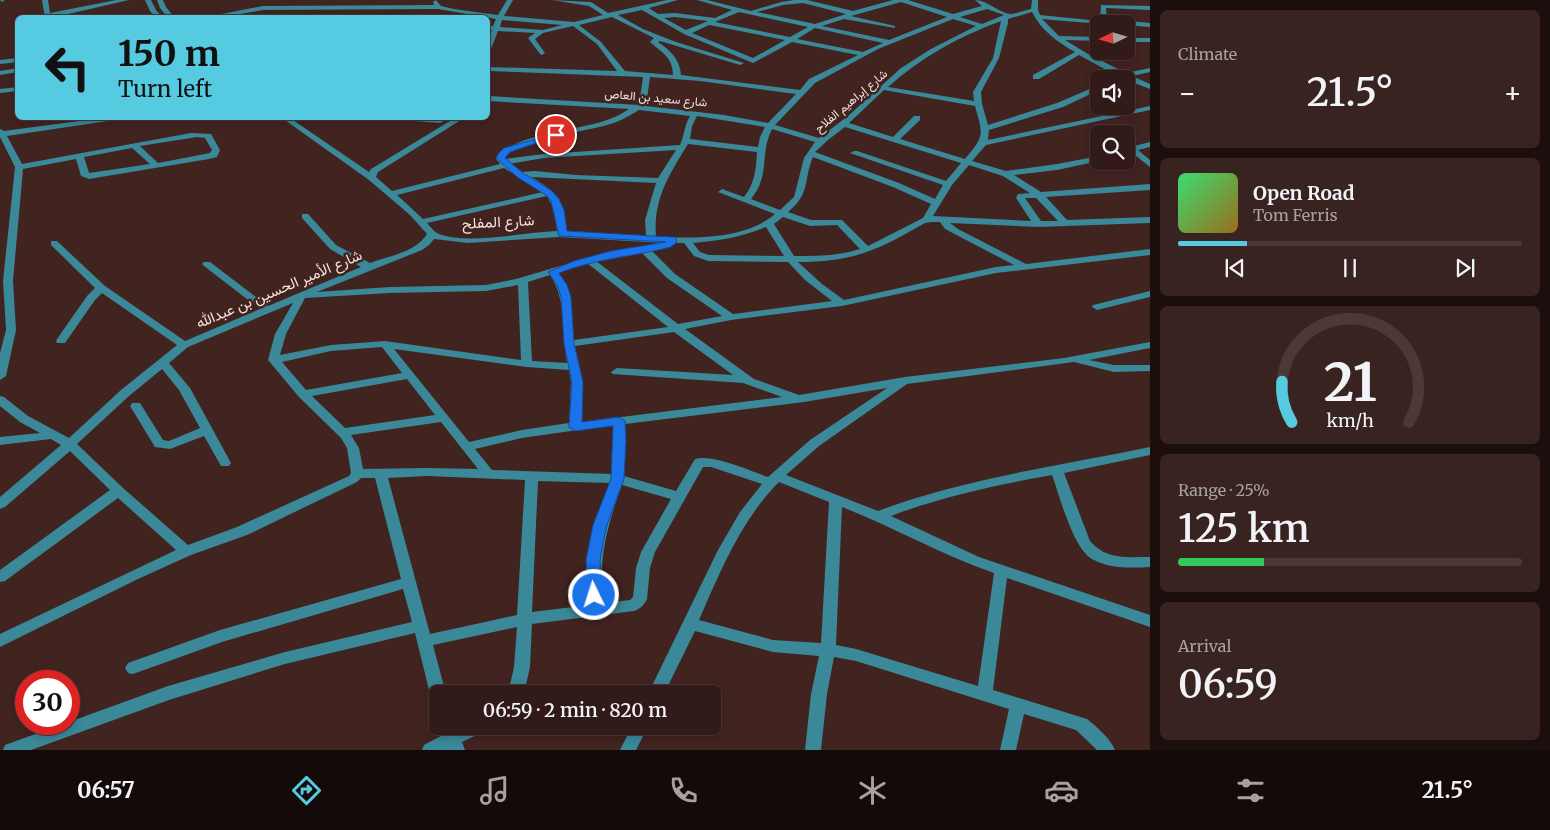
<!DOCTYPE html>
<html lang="en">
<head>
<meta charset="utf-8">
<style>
	body { margin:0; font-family:Merriweather,Vazirmatn,serif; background:#392321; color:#f1f3f6; height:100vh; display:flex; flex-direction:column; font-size:19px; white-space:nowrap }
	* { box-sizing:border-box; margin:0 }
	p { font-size:16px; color:#a8a1a2 }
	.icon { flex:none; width:28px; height:28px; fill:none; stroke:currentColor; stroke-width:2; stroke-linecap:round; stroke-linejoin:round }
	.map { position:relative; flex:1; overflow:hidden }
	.panel { display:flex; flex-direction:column; gap:10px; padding:10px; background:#1b0e0d; width:400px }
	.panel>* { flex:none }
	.hud { position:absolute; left:15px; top:15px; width:475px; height:105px; border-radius:8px; box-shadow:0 2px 8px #0003,0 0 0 1px #4c3837; background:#55cae0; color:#111; overflow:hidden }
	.needle { width:32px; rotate:265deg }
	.buttons { position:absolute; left:1090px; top:15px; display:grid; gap:10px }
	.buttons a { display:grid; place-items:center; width:45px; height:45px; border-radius:8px; background:#311a18; box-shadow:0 2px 8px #0003,0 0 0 1px #4c3837; font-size:25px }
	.speed { position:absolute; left:15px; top:670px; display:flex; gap:10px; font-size:25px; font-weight:700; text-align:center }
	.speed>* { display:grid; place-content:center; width:65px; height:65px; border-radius:50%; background:#311a18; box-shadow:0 2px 8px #0003,0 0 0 1px #4c3837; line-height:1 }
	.speed .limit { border:8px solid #d22; background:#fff; color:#111 }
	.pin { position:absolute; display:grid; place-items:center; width:42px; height:42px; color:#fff; margin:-21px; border:2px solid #fff; border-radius:50%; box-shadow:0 1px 5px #0007 }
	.me { position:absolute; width:55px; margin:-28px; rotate:356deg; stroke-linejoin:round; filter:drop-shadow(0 0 4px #0008) }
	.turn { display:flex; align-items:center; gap:18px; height:105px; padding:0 20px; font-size:22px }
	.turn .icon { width:65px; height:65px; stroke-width:2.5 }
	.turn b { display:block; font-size:35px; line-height:42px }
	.big { font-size:38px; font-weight:600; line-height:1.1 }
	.panel .widget { flex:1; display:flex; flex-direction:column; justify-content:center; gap:8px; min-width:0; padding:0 18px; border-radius:8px; background:#392321 }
	.panel .dial { align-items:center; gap:0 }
	.dial svg { height:130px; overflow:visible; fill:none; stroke:#4c3837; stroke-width:7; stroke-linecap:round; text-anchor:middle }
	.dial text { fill:#f1f3f6; stroke:none }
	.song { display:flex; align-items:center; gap:15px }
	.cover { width:60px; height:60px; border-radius:8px; background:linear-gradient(135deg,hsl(140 70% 55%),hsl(40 70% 35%)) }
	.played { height:5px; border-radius:2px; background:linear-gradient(90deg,#55cae0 20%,#4c3837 20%) }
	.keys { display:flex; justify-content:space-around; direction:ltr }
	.heat { display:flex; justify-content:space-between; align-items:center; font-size:28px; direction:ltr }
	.charge { height:8px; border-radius:4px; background:linear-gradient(90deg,#34c759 25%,#4c3837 0) }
	.trip { position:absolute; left:429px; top:685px; width:292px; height:50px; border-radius:8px; background:#311a18; box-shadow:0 2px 8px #0003,0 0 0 1px #4c3837; font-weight:600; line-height:50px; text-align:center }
	.tabs { display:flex; height:80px; justify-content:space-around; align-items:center; background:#140a0a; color:#a8a1a2 }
	.tabs .icon { width:35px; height:35px }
	.tabs .current { color:#55cae0 }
	.tabs b { font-size:22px; color:#f1f3f6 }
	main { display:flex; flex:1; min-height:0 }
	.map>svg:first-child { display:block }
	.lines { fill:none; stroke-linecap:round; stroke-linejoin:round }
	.minor { fill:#3a8898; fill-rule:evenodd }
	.route { fill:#1a73e8; stroke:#114b97 }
	.labels { text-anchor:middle; stroke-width:5; stroke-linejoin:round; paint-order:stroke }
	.far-street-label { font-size:12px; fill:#f6e1df; stroke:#412320 }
	.street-label { font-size:15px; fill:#f6e1df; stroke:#412320 }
</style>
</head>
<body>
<main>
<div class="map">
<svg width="1150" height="750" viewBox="0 0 1150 750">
	<rect width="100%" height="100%" fill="#412320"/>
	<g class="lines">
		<g class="minor">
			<polygon points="0,0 5,0 2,2"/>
			<polygon points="42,0 48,0 50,13 116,0 129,0 51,18 45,18"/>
			<polygon points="145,0 151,0 156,10 163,18 156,18 150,11"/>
			<polygon points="157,0 163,0 166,7 175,18 168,18 160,8"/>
			<path d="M436,0L441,6L454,9L498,15L507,0H513L504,16L574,22L603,15L589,6L552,0L591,2L608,13L667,0H678L649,8L658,14L675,13L715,18L732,10L697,0H707L751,11L781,2L794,0H807L853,11L893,0H908L953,14L982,6L975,0C988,0 999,14 1012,14C1018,13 1026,10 1031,9L1032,0H1038V10L1040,15L1100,21L1101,5L1150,6V10L1106,8L1107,19L1150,23V27C1114,24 1080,23 1042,19L1059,36L1099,37V41L1065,40L1088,54L1126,73L1150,68V72L1132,76L1150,84V89L1121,78L1079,55L1039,79H1033V75L1075,52C1057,42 1041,30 1032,12L1008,19V23L999,58L981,92L982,104L988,125L1057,103L1099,85V90L1063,107L989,130L988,140L1150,106V110L986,145L972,161L1006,171L1057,164L1099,156V161L1057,170L1014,175L1041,192L1150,184V190L1046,197L1067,220L1150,217V223L1038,227L950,223L958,229L1026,264L1150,249V255L996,273L842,306L731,320L685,329L754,379L799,395L905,377L1064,358L1150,342V348L1089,360L1114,365H1150V371L1114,372L1074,362L907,384L819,446L786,475L878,511C966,478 1059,466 1150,447V455L1064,473L1090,541C1106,560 1127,557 1150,557V567C1131,568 1109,569 1092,559C1073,548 1060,497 1052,475C997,485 943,496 891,516L979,557L1150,615V627L1007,578L993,690L1087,719C1097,727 1110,738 1115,750H1097L1076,730L1024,714L1016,750H1000L1009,709L856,661L834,657L827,694L821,750H805L811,694L819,656L773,652L695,631L664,694H648L718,550L740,512L762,484L711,467H703L655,552L650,568L647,599C644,605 640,609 634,611L532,624L530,667L524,694H508L514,667L517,627L433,645L446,694H438V701L433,699L430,694L415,633L285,664L169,700L31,750H3L5,745L63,724H69V722L168,686L285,652L412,622L403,589L222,642L133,674L128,673L125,668L128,663L220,630L401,579L375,478H361L357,482L247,535L191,555L138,579L0,647V634L176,550L118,498L5,581L0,582V570L110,490L70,451L5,507L0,509V497L61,445L51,439L0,445V437L40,433L20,422L0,406V396L4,397L28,416L69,438L121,390L177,345L102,293L95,300L65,343H57L56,341L57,339L87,296L95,288L51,245V241H57L105,286L185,341L260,309L204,266L202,264L204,262H210L268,306L361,267L330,249L302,218V214H308L336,245L370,263C389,256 416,252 427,234L410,215L369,180L282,118H290L369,172L371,169L455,118H464L378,172L376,177L392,191L500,164L496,159C505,137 578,129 601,122C611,119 620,115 629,109L488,101V96L639,105L643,77L488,71V67L617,71L597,44L573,26L543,33L535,39L545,53L542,55L540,54L528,38L535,33L498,31L491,49L488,51V41L492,30H488V26H493L496,19L438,9L263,10L218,18H201L263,6L434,5L433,2ZM901,2L947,17L889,40L822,26L844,19L895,28V26L851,16ZM803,3L846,14L815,24L757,12L783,5ZM987,9L1004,15L982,24L960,17ZM642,10L684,34L753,63L792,42L858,55L809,79L800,90L681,75C680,59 670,50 658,42L660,41L740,65L744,63L676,42L643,29L618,15ZM739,12L808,27L790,37L715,22ZM612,17L654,38L650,42C661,52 673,57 673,75L625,71L601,42L579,25ZM675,17L708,21L686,30L664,18ZM953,19L976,26L931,49L901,68L848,116L819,138L775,125L815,83L878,49ZM502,20L562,25L543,30L500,27ZM1001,21L993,58L973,92L974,101L888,87C921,57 960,36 1001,21ZM709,25L785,40L753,58L692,33ZM815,28L883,43L863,52L797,39ZM650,77L700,81L796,94L768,123L724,115L646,106ZM884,90L975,106C983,135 985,135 965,159L900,139L920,120V116H914L893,137L849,123ZM639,110L690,116C684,126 684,137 680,145L544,154L504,159C512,142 587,131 607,125C619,122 629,116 639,110ZM697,116L765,127L760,137L758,147L690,139L692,126ZM845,127L961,163L946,181L857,151H854L850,153L943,185L935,199L899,183L815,152L828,140ZM772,129L815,142L804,158L794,197L780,210L751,199C771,175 759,154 772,129ZM688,144L757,152C756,169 755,183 744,197L722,189L718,192L775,214C744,240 695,238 656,237C653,199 669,175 688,144ZM676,150L658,178L576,175L535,171L522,172L509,164L544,158ZM813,157L893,187L931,204L923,218L868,246L842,220H811L788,212C811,193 803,181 813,157ZM969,165L1003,176L1030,193L1018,194L1016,198L1031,221L933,216L952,185ZM504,168L543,192L423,219L397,195ZM531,177L656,183L645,220L646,236L566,231C564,202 557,191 531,177ZM547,196L554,210L557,231C525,232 468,245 439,234C434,232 431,227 427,223ZM1025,198H1036L1058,221H1041ZM783,217L810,226L837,225L860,249C839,256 816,256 794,256L774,224ZM932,222H940L945,229L1014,265L996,267L844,300L822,284L798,262C854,262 878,250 925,223ZM766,227L784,256L709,255L700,252L693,243C719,241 742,237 766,227ZM559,237L664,243L611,251L516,279L486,285L390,287L317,292L422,250L429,245L434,239L468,243ZM676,243H684L694,256L708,261L788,262L805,280L832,301L733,314L675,274L652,251L669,247ZM642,253L667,278L722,316L678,324L596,261ZM587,263L668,327L574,340C572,314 574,295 558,273ZM550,275C567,300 562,334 567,363L532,361L528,282ZM518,285L521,360L385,341L331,345L280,355L286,334L305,298L390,293L486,291ZM293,303L275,334L268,360L299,397L341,438L347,448L351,473L349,476L237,527L188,545L123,488L77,444L129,396L162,369L179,390L200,428L169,441L163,440L140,403H132L130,406L155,447L170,449L204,436L221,466H229L231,463L190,388L169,363L188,347ZM674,332L733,375L617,368L611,372L613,374L743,383L782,397L581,422L583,382L575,346ZM382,347L402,373L306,390L282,362L331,351ZM394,349L527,367L569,370L571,382L569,423L522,430L469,442ZM407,379L435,415L345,428L312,396ZM887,388L810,440L768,477C750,471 713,454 695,459L676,491L624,476L625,424L804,402ZM441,422L478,469L427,468L363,469L359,448L351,435ZM613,425L612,474L492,470L475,449L522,438ZM427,476L525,480L517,615L430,634L388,478ZM538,481L610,483C593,526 584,559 589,605L532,612ZM779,482L829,502L821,643L773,640L699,620C720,572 741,520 779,482ZM622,485L671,499L641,552L636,568L633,597L630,600L603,603C598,559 607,526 622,485ZM842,507C893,527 942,555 994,573L978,686L856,649L836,645Z"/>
			<rect x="1126" y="38" width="24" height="4"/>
			<polygon points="18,58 18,62 0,64 0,60"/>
			<polygon points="18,68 18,72 0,75 0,71"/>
			<polygon points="18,87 18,91 0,93 0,89"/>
			<path d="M102,118H119L115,120L7,136L22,164L191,133L211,134L220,150L217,157L209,159L89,179L81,176L76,159L23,169L13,281L16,330L6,376L0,380V353L6,330L3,281L15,167L0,137V129L4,131ZM197,137L205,138L212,150L210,153L158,163L140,146ZM132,148L150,164L89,173L84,157Z"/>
			<path d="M397,118C409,117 434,114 444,121L440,123L401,120Z"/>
			<polygon points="1150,142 1150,147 1138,150 1150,160 1150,167 1131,152 1126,153 1126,148"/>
			<polygon points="1150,291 1150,297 1097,310 1092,307 1093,305"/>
			<polygon points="440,726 456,726 457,729 462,726 487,726 485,731 462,742 465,750 422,750 424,745 443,735"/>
			<polygon points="632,726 648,726 636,750 620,750"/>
		</g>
	</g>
	<path class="route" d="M553,134L560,135L510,152L505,158L523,173L552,191L559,199L564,210L567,231L671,237H675L677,242L671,247C632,257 598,258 559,273L567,285L571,297L574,344L583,382L582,422L619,417L625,421L626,441L624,479L607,525L603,543L600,560L602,595L600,599L594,600L589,599L587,595L586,560L593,525L611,479L613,426L575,431L569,427L572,382L564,344L561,297L557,285L548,272L574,261L611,251L666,242L559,236L551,201L546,195L517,177L496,158L499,153L504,148Z"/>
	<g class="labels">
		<g class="far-street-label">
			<text transform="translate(656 98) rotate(5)" y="4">شارع سعيد بن العاص</text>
			<text transform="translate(851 101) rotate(-40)" y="4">شارع إبراهيم الفلاح</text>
		</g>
		<g class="street-label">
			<text transform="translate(498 222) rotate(-3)" y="5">شارع المفلح</text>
			<text transform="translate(279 289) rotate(-23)" y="5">شارع الأمير الحسين بن عبدالله</text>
		</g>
	</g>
</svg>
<div class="buttons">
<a><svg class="needle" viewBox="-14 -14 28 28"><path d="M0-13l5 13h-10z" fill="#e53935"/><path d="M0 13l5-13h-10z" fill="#a8a1a2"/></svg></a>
<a><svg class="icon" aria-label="sound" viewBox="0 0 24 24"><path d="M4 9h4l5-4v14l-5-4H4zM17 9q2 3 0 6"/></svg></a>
<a><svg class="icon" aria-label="search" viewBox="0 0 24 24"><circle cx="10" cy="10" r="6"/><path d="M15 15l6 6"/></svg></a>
</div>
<div class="speed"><div class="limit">30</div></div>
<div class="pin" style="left:556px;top:135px;background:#d93025"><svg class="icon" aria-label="arrive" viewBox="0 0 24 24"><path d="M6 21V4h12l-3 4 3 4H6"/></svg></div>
<svg class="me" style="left:594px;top:595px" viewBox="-20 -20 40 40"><circle r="17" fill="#1a73e8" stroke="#fff" stroke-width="3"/><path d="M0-11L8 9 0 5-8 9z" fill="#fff"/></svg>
<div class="trip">06:59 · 2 min · 820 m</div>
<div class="hud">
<div class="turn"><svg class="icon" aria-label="left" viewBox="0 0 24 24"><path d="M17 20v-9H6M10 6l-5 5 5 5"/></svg><div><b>150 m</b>Turn left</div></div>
</div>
</div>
<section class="panel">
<div class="widget"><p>Climate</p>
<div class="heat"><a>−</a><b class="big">21.5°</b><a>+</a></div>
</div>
<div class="widget">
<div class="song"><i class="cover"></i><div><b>Open Road</b><p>Tom Ferris</p></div></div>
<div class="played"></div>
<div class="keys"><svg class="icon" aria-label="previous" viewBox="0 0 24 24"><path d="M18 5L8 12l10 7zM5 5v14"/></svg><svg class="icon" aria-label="pause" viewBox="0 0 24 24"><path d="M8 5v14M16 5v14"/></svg><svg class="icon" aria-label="next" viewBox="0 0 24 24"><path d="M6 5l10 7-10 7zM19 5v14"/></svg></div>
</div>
<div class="widget dial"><svg viewBox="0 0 100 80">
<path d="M14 69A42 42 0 1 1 86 69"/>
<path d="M14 69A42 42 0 0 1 8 44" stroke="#55cae0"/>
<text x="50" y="56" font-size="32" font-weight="700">21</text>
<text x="50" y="72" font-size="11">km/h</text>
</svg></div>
<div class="widget"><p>Range · 25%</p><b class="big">125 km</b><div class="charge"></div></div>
<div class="widget"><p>Arrival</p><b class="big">06:59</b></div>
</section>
</main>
<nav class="tabs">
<b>06:57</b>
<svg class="icon current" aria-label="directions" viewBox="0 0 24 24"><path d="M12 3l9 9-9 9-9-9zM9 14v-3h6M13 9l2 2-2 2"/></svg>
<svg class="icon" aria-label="music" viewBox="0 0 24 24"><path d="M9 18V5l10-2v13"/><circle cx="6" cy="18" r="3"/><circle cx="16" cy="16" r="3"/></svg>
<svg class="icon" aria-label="phone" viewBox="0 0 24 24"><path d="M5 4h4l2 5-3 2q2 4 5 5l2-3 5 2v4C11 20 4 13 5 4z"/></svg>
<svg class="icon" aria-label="climate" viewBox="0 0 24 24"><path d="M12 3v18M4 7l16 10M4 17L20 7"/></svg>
<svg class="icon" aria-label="car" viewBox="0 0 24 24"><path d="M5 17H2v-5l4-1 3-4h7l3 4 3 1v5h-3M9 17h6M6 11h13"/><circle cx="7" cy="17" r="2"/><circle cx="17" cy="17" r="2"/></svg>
<svg class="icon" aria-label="filters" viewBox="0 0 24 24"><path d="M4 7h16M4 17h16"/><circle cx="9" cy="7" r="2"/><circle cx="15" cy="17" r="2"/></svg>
<b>21.5°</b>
</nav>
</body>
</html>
